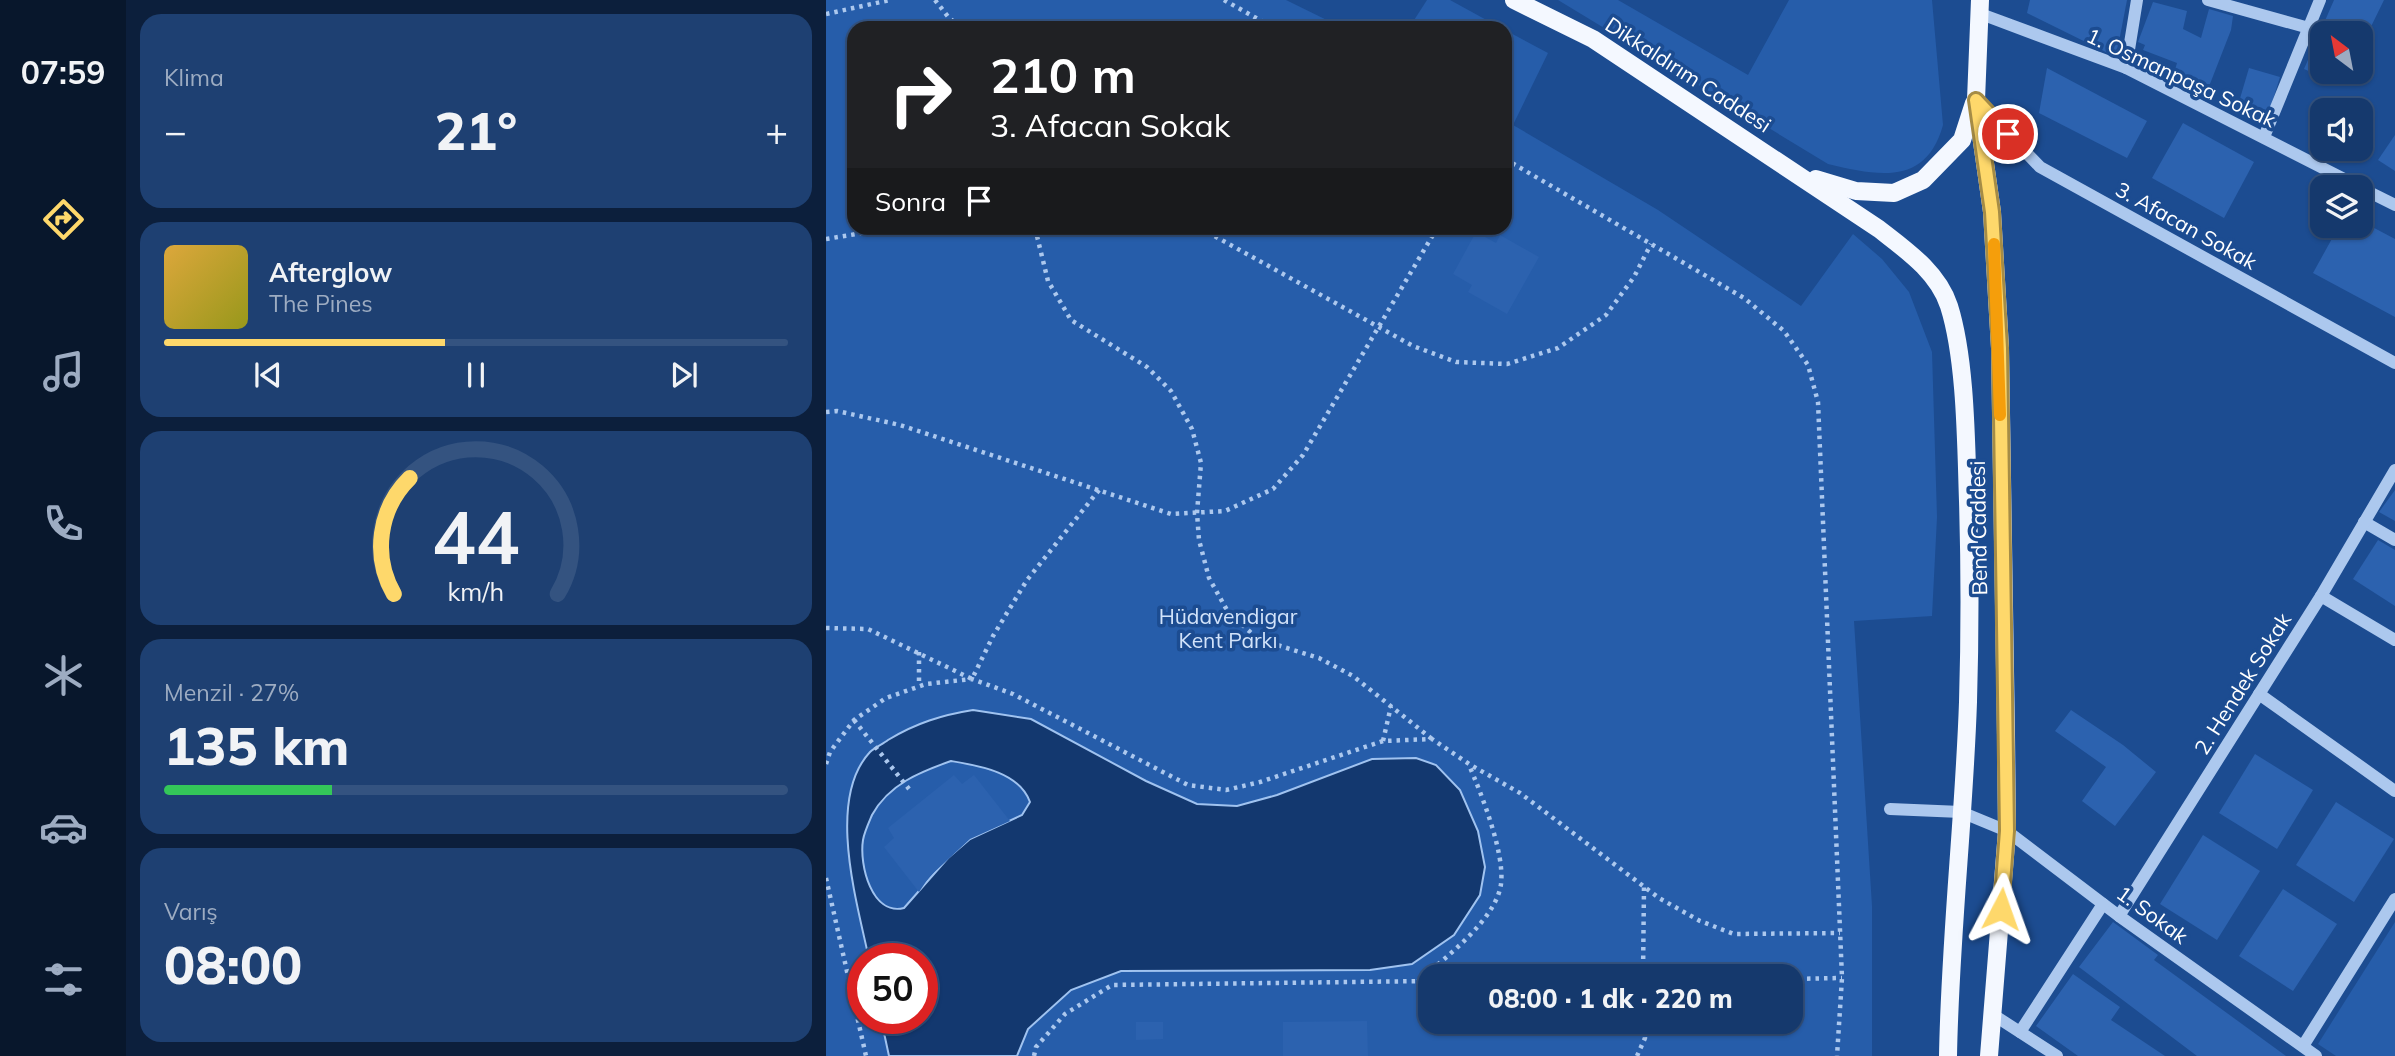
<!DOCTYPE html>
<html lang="tr">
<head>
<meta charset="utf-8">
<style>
	body { margin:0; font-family:Mulish,sans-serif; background:#1e4072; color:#f1f3f6; height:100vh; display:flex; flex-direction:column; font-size:26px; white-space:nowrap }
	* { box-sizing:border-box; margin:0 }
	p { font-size:23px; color:#9dacc2 }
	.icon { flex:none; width:38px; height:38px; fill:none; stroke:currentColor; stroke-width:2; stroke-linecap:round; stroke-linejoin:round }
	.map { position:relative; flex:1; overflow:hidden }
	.sheet { display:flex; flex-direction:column; gap:14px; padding:14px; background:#0c1f3c; width:700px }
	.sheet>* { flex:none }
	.hud { position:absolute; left:21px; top:21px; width:665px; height:214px; border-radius:21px; box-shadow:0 2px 5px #0004,0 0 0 2px #345380; background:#202124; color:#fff; overflow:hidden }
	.needle { width:46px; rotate:328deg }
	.fabs { position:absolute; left:1484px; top:21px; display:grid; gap:14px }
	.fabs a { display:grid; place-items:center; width:63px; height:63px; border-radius:14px; background:#15396d; box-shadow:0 2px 5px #0004,0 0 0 2px #345380; font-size:35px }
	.speed { position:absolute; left:21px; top:943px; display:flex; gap:14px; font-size:35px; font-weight:700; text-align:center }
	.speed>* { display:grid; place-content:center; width:91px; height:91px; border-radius:50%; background:#15396d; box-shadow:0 2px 5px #0004,0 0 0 2px #345380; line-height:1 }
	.speed .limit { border:10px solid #d22; background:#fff; color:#111 }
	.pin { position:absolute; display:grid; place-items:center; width:60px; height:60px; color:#fff; margin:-30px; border:4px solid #fff; border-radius:50%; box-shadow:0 2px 7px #0007 }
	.me { position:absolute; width:77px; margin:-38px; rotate:4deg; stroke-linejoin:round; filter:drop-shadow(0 0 5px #0008) }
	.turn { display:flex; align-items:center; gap:24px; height:147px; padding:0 28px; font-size:32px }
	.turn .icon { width:91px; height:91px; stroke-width:2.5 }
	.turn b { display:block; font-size:49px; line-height:60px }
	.then { display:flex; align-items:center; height:66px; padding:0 28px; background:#0003; gap:14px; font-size:26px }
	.big { font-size:52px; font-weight:800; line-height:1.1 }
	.sheet .widget { flex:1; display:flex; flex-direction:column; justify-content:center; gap:10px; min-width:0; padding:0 24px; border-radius:21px; background:#1e4072 }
	.sheet .dial { align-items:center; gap:0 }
	.dial svg { height:182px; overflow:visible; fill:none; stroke:#345380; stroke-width:7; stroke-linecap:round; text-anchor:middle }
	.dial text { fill:#f1f3f6; stroke:none }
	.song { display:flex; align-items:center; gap:21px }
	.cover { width:84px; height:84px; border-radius:10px; background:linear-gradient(135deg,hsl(40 70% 55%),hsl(60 70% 35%)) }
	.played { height:7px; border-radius:4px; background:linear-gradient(90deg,#fed86b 45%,#345380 45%) }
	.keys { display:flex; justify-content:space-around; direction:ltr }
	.heat { display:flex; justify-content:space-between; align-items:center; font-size:38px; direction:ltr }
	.charge { height:10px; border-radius:5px; background:linear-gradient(90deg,#34c759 27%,#345380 0) }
	.trip { position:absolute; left:592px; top:964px; width:385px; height:70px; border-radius:21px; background:#15396d; box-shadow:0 2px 5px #0004,0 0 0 2px #345380; font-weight:800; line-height:70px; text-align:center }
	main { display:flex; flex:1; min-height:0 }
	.menu { display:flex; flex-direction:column; width:126px; justify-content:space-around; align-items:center; background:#08172c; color:#9dacc2 }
	.menu .icon { width:49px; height:49px }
	.menu .active { color:#fed86b }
	.menu b { font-size:32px; color:#f1f3f6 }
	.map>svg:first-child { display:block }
	.green { fill:#265daa; fill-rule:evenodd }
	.water { fill:#13386f; stroke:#a0c3f0; stroke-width:2; fill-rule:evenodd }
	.building { fill:#2c62af }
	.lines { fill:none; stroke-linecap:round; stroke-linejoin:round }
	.path { stroke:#acc8ee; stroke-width:4.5; stroke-dasharray:3.5 5; stroke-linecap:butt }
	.minor { stroke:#acc8ee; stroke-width:12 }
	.major { stroke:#f4f8ff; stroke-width:18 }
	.route-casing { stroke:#a58c46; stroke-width:18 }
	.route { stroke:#fed86b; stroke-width:12 }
	.slow { stroke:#f59e0b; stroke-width:12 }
	.labels { text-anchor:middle; stroke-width:7; stroke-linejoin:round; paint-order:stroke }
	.street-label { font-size:21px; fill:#fff; stroke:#1c4c91 }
	.park-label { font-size:21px; fill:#d2e3fa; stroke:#1c4c91 }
</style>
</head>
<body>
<main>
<nav class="menu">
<b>07:59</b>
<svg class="icon active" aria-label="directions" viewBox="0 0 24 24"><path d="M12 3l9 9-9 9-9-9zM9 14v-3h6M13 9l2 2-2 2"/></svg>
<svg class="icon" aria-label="music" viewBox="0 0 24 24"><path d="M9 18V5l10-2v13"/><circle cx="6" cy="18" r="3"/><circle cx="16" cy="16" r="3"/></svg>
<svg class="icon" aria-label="phone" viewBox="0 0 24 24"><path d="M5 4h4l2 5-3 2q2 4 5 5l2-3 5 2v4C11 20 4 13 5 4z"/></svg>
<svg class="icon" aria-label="climate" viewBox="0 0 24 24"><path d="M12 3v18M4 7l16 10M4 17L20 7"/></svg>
<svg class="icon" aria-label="car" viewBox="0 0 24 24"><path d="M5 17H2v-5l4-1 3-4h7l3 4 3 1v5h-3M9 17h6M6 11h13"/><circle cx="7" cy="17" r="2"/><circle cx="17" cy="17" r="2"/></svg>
<svg class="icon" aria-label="filters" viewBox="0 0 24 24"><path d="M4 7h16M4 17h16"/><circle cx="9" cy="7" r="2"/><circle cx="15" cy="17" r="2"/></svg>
</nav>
<section class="sheet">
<div class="widget"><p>Klima</p>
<div class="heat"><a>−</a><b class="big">21°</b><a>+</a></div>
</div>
<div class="widget">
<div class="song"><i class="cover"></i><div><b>Afterglow</b><p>The Pines</p></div></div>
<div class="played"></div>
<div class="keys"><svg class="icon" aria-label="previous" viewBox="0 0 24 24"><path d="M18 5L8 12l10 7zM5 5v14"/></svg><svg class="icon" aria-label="pause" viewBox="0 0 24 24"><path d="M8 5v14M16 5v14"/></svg><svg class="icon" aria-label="next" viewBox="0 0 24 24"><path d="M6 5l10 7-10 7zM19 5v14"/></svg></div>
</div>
<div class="widget dial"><svg viewBox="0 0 100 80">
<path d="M14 69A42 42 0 1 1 86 69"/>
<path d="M14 69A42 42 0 0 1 21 18" stroke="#fed86b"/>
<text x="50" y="56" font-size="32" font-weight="700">44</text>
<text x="50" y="72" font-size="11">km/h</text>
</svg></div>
<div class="widget"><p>Menzil · 27%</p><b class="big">135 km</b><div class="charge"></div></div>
<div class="widget"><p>Varış</p><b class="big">08:00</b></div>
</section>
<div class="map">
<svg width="1569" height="1056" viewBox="0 0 1569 1056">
	<rect width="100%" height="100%" fill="#1c4c91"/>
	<g class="green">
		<path d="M0,0H460L517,28H28V228H679V30L722,53L687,125L832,210L975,306L1027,234L1056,259L1083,292L1106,352L1111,517L1106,616L1028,621L1046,906V1056H0ZM37,959H96V1018H37ZM604,976H964V1022H604Z"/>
		<polygon points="601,0 624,0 675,28 583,28"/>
		<path d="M732,0H792L922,75L963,0H1106L1117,125C1100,186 1053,176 1002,164Z"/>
		<polygon points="1569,922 1569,1056 1510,1056 1492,1044"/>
	</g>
	<path class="water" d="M147,710L205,719L320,781L371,804L411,806L451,795L546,759L590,758L610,765L634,790L652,831L659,867L654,895L628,935L586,964L544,970L295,971L245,990L202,1029L191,1056H63L55,1019L96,1018V959H43C31,902 0,799 44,752C49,747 57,744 62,740C90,723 116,715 147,710ZM125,761C154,766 193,772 204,802L196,815L144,839L122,858L78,908C46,916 33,865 37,840C38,833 43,822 46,815C63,784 94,772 125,761Z"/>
	<g class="building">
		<polygon points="1204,0 1301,0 1290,57 1201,13"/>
		<polygon points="1508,0 1558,0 1535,47 1535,33 1496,33 1496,72 1524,72 1517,86 1478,69"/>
		<polygon points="1327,2 1361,11 1357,29 1375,38 1383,9 1407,16 1405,30 1382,89 1348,73 1351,63 1317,50 1319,45 1312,42"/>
		<polygon points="1221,68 1321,121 1301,158 1213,113"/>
		<polygon points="1423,68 1454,77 1440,122 1410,112"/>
		<polygon points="1357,123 1428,162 1398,218 1326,178"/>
		<polygon points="1569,135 1569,171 1552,160"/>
		<polygon points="1535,221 1569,239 1569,317 1487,273 1513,226 1535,226"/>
		<polygon points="650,232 670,243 674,235 713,257 681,314 642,292 646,285 627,274"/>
		<polygon points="1569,490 1569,521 1553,512"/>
		<polygon points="1552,540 1569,550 1569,606 1527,579"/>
		<polygon points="1245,710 1297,745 1330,772 1289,826 1256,801 1280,767 1229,731"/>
		<polygon points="1429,754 1487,790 1451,849 1393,813"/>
		<polygon points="128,775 136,784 148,775 184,821 144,839 103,877 93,892 58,847 68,838 62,828"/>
		<polygon points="1510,802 1568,839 1528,902 1470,865"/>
		<polygon points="1377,835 1434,871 1391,940 1334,904"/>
		<polygon points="1457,889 1511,924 1467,991 1413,956"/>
		<polygon points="1287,922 1332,955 1328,960 1460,1056 1371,1056 1253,967"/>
		<polygon points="1247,974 1294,1007 1285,1020 1339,1056 1252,1056 1210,1026"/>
		<polygon points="541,1021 542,1056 457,1056 457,1022"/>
		<polygon points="310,1022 337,1022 337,1039 310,1040"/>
	</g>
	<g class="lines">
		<g class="path">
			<polyline points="109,0 123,18 136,28"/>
			<polyline points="398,0 448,28"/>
			<polyline points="0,14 64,0"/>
			<polyline points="679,159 918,298 958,331 982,365 992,402 1016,978 1011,1056"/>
			<polyline points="209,228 222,281 245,320 321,367 345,391 366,429 375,463 371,513 373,540 383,578 402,612 432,639 493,658 527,676 606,739"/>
			<polyline points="374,228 587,346 630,362 681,364 732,348 780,315 808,277 825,244"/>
			<polyline points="0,239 67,228"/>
			<polyline points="0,412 11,411 74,425 345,514 399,511 447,489 477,455 611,228"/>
			<polyline points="0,628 42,629 146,679 167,636 201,580 273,490"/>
			<polyline points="93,652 93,686"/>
			<polyline points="28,720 83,789"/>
			<polyline points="557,741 565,706"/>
			<polyline points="0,764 4,752 28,720 60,698 100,684 146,679 187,694 362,785 400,790 434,782 557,741 606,739 643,764 694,793 833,898 874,921 908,934 1014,933"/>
			<polyline points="0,878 40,1056"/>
			<polyline points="817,976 818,887"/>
			<polyline points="964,979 1016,978"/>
			<path d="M592,981C619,958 670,920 675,884C679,853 655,793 643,765"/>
			<polyline points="208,1056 210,1047 239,1014 286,985 604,981"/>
			<polyline points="811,1056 819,1038 818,1022"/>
		</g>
		<g class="minor">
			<polyline points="1382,0 1483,28"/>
			<polyline points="1155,14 1300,68 1534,187"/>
			<polyline points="1300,68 1311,0"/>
			<polyline points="1150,100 1214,167 1569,363"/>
			<polyline points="1438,137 1494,0"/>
			<polyline points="1535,188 1569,205"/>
			<polyline points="1538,522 1569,540"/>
			<polyline points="1495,596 1569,640"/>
			<polyline points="1433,694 1569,791"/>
			<polyline points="1064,809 1135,812 1181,831 1293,916 1490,1056"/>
			<polyline points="1293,916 1495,596 1569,470"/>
			<polyline points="1166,1014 1231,1056"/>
			<polyline points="1194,1032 1277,904"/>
			<polyline points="1477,1046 1569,899"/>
		</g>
		<g class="major">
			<path d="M688,0L767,39L1053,229C1080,250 1112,272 1123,306C1140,360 1140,444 1142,501C1144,568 1144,635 1142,702C1138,820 1124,938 1122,1056"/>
			<polyline points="1154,0 1150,100 1166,212 1174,348 1180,735 1181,831 1163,1056"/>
			<polyline points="990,179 1030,191 1068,193 1097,180 1136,140 1148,103"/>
		</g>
	</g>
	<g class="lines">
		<g class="route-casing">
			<polyline id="route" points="1175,909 1181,831 1174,348 1166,212 1150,100 1182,134"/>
		</g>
		<use href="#route" class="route"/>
		<polyline class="slow" points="1168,244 1174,415"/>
	</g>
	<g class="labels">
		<g class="street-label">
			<text transform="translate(862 75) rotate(33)" y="7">Dikkaldırım Caddesi</text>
			<text transform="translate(1355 78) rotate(25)" y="7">1. Osmanpaşa Sokak</text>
			<text transform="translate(1360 226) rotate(29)" y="7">3. Afacan Sokak</text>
			<text transform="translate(1153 528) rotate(-91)" y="7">Bend Caddesi</text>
			<text transform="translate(1417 684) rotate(-58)" y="7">2. Hendek Sokak</text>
			<text transform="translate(1326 915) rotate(36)" y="7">1. Sokak</text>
		</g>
		<g class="park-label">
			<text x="402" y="624">Hüdavendigar<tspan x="402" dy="24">Kent Parkı</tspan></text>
		</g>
	</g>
</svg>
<div class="fabs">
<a><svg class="needle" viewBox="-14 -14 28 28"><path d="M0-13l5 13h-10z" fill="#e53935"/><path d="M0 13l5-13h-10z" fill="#9dacc2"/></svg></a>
<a><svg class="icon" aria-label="sound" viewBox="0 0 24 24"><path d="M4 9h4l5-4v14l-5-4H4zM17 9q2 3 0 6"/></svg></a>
<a><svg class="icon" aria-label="layers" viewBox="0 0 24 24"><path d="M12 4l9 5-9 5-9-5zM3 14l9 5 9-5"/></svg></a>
</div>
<div class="speed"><div class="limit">50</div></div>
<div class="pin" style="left:1182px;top:134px;background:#d93025"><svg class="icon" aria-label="arrive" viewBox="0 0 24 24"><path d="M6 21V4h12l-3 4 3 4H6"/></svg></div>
<svg class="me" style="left:1175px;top:909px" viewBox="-20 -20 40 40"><path d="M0-17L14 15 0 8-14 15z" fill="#fed86b" stroke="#fff" stroke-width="4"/></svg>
<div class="trip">08:00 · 1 dk · 220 m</div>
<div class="hud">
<div class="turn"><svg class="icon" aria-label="right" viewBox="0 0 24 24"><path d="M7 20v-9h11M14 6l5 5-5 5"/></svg><div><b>210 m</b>3. Afacan Sokak</div></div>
<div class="then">Sonra<svg class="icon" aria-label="arrive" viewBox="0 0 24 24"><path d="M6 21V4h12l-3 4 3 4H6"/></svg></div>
</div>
</div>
</main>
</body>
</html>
